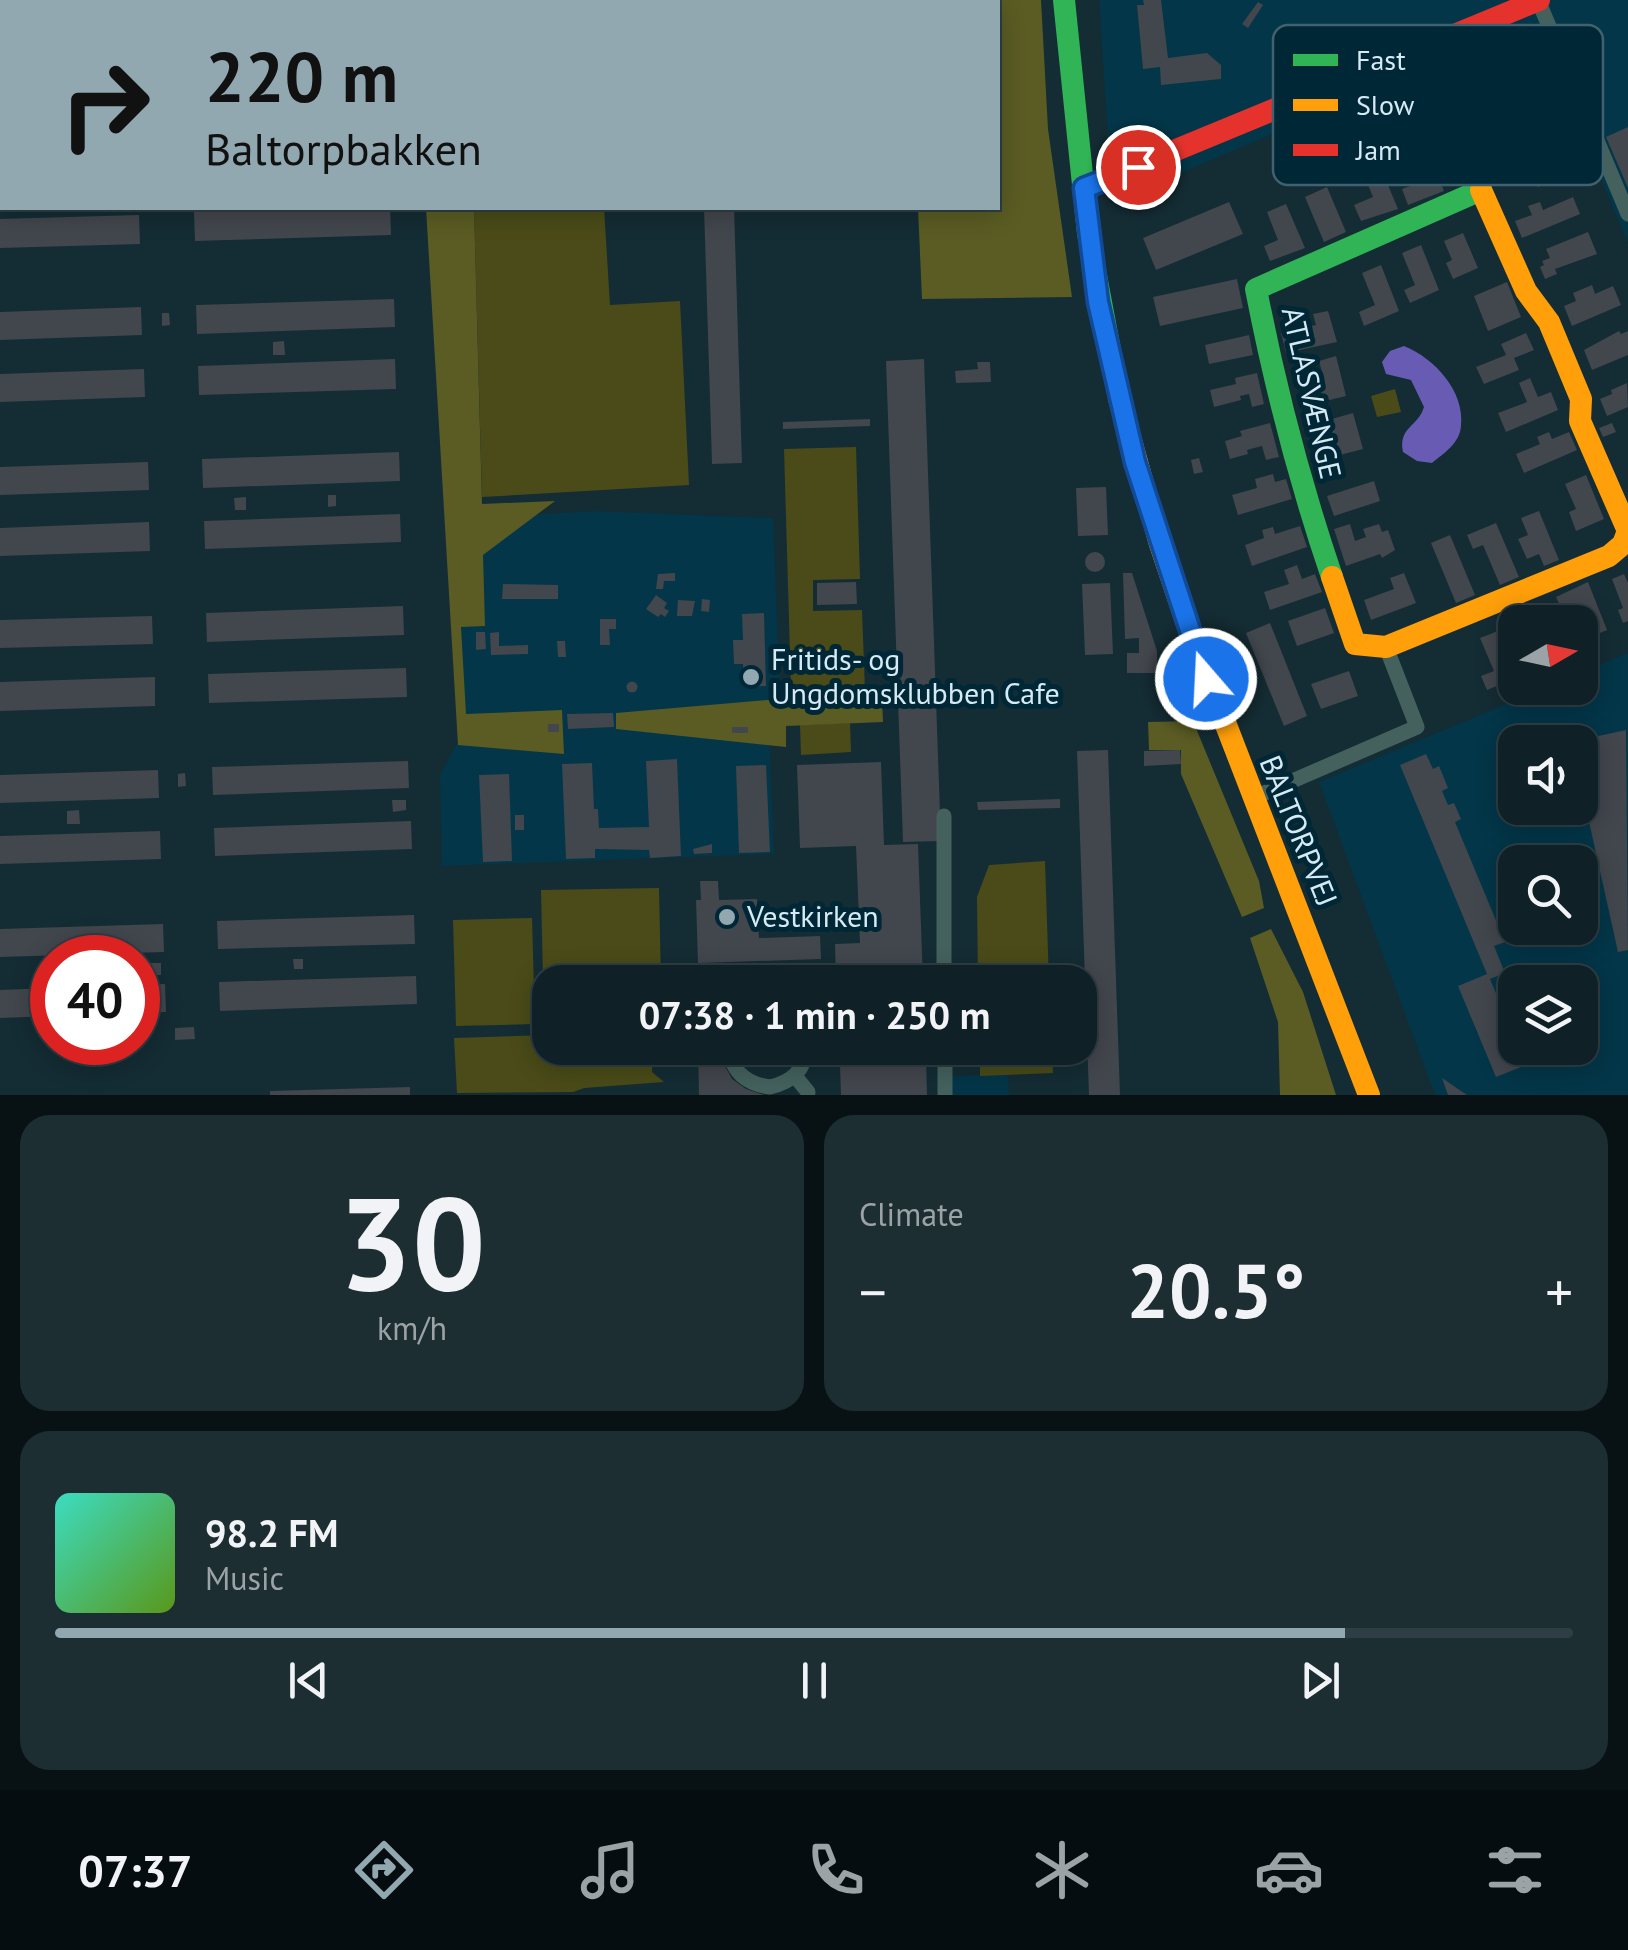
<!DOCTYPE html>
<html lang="en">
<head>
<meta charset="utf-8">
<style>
	body { margin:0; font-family:"PT Sans",sans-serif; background:#1d2e33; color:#f1f3f6; height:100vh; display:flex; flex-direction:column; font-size:38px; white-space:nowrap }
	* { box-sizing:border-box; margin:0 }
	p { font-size:32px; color:#9ba3a7 }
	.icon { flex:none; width:55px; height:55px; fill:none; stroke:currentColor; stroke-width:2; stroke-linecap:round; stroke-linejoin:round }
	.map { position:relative; height:1095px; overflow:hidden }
	.sheet { display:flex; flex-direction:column; gap:20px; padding:20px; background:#081215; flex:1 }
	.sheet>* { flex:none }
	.top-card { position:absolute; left:0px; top:0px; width:1000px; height:210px; box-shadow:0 5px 25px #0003,0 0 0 2px #2f3e44; background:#91a8b1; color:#111; overflow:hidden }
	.needle { width:65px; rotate:81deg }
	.controls { position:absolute; left:1498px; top:605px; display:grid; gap:20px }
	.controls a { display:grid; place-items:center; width:100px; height:100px; border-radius:20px; background:#0f2127; box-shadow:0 5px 25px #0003,0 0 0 2px #2f3e44; font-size:50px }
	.speed { position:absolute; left:30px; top:935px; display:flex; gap:20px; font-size:50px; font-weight:700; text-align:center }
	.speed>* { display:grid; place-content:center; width:130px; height:130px; border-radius:50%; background:#0f2127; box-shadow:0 5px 25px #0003,0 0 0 2px #2f3e44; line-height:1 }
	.speed .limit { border:15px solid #d22; background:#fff; color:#111 }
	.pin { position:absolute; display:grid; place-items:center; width:85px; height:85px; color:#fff; margin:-42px; border:5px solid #fff; border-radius:50%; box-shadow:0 2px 10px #0007 }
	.me { position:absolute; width:110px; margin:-55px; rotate:341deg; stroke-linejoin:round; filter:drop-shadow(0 0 8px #0008) }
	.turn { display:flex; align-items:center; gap:35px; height:210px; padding:0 40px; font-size:45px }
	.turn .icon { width:130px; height:130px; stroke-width:2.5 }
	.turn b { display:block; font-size:70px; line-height:85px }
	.big { font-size:75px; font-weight:700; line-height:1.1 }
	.sheet .tile { flex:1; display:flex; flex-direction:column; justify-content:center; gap:15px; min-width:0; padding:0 35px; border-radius:30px; background:#1d2e33 }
	.sheet .dial { align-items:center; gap:0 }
	.dial b { font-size:130px; line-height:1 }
	.song { display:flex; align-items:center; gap:30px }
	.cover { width:120px; height:120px; border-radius:15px; background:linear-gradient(135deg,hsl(170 70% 55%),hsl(90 70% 35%)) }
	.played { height:10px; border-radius:5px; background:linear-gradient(90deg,#91a8b1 85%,#2f3e44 85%) }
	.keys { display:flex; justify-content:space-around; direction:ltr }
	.heat { display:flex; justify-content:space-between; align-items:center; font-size:55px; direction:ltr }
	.sheet .tiles { flex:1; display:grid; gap:20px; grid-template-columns:1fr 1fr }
	.tile:last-child { grid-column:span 2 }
	.trip { position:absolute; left:532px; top:965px; width:565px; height:100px; border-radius:30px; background:#0f2127; box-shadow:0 5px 25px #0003,0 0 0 2px #2f3e44; font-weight:700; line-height:100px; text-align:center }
	.tab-bar { display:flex; height:160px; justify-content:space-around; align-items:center; background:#060d10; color:#9ba3a7 }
	.tab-bar .icon { width:70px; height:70px }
	.tab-bar .selected { color:#91a8b1 }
	.tab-bar b { font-size:45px; color:#f1f3f6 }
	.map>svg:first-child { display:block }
	.built { fill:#033648; fill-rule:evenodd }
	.green { fill:#4a4b18 }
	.forest { fill:#5a5c23 }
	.water { fill:#675bb4 }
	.building { fill:#42464d }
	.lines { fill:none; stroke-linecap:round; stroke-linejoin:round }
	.street { stroke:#44615d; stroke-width:15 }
	.fast { stroke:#30b455; stroke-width:22 }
	.slow { stroke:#ff9f0a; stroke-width:22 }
	.jam { stroke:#e5322d; stroke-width:22 }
	.route-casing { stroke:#114b97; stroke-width:25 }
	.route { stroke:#1a73e8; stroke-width:18 }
	.poi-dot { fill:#91a8b1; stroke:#002736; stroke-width:4 }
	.labels { text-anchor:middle; stroke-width:10; stroke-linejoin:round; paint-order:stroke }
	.street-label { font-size:30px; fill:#d5eaf4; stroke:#002736 }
	.poi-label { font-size:30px; fill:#d5eaf4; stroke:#002736; text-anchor:start }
	.key { fill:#002736; stroke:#40626f; stroke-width:2.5 }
	.key-label { font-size:28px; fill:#d5eaf4 }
</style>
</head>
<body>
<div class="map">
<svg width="1628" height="1095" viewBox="0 0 1628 1095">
	<rect width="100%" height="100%" fill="#142c34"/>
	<g class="built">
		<polygon points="1099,0 1628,0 1628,243 1535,23 1112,202"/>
		<polygon points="592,511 773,518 781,725 769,726 774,854 442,866 440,775 462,734 455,520"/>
		<path d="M1628,653V1095H1435L1319,782L1545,688H1580V673ZM1515,742H1580V808H1515ZM1515,862H1580V928H1515ZM1515,982H1580V1048H1515Z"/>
		<polygon points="1008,1075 1009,1095 948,1095 947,1076"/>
	</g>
	<g class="green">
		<polygon points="0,0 594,0 595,2 2,2 0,118"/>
		<polygon points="474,208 604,208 610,305 680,301 689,485 482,497"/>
		<polygon points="1395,389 1401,412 1377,417 1371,396"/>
		<polygon points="856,447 860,579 813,580 813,611 862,610 865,691 796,693 791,688 784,449"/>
		<polygon points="850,723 851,752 801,755 800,725"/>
		<polygon points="1045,861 1049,982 978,982 977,897 989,865"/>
		<polygon points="659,888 661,982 550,982 550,1023 544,1023 541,890"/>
		<polygon points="532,918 535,1024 456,1026 453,920"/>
		<polygon points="550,1035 550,1048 653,1048 652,1072 664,1082 584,1088 573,1092 457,1093 454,1038"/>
		<polygon points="980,1048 1052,1048 1053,1073 980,1076"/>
	</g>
	<g class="forest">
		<polygon points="908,0 1041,0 1048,129 1072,297 922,299 918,208 998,208 998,2"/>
		<polygon points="426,208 474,208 482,504 555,501 483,555 485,626 461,627 466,714 562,710 564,754 458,745"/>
		<polygon points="779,699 882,699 883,722 786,726 786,747 616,729 616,713"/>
		<polygon points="1193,721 1259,881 1264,908 1242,917 1181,774 1181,750 1149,750 1148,722"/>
		<polygon points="1271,929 1303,992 1336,1095 1280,1095 1278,1022 1250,938"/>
	</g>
	<path class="water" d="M1404,346C1434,358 1465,391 1461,426C1460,443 1444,453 1432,463L1417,461L1403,452C1398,427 1418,427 1424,407L1411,380L1386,374L1382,362L1390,351Z"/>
	<g class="building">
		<polygon points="1143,0 1161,0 1168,58 1207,53 1221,65 1221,79 1161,85 1160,67 1143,69 1137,5 1144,5"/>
		<polygon points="1258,2 1263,5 1248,28 1242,24"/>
		<polygon points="1521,75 1564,176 1538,187 1494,86"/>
		<polygon points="1628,127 1628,188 1606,137"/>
		<polygon points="1431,157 1444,191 1408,205 1402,189 1421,182 1414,164"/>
		<polygon points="1378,161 1398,209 1361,221 1354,205 1373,197 1361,168"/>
		<polygon points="1327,187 1346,232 1324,242 1305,197"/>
		<polygon points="1573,197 1580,214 1522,238 1515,221 1532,215 1528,206 1540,202 1543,210"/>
		<polygon points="1229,202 1243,234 1156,270 1143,238"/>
		<polygon points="1286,204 1305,248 1270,261 1264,246 1278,240 1267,212"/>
		<polygon points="337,208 390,208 391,235 195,241 194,212"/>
		<polygon points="704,208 734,208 742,463 712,464"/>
		<polygon points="139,215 140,244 0,248 0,219"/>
		<polygon points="1588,232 1597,254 1555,269 1557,274 1545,279 1540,267 1544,265 1542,261 1550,258 1546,249"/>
		<polygon points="1463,233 1478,268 1453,279 1446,263 1452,260 1444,241"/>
		<polygon points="1421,245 1439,290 1410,303 1404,290 1415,285 1402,253"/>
		<polygon points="1381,265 1399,311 1364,326 1359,312 1375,305 1362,273"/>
		<polygon points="1237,279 1243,308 1160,326 1153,297"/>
		<polygon points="1507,282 1521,317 1488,331 1474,296"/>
		<polygon points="1592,285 1595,294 1613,286 1621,305 1572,326 1564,306 1576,301 1573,293"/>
		<polygon points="394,299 395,327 197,334 196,305"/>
		<polygon points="141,307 142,335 0,340 0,312"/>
		<polygon points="1328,311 1337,342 1286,353 1281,333 1316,325 1313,314"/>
		<polygon points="162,313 169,313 170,325 162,326"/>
		<polygon points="1619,331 1621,334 1628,331 1628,355 1592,370 1584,350"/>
		<polygon points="1526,333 1534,350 1514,358 1519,370 1484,384 1476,367 1506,355 1501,344"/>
		<polygon points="1249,335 1253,355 1209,364 1205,345"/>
		<polygon points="284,341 285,355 273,355 273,342"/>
		<polygon points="1336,356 1346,396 1313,404 1308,387 1325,383 1319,361"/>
		<polygon points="395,359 396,389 199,395 198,366"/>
		<polygon points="924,359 941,841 903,842 886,361"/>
		<polygon points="977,362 990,362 991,382 956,383 955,371 978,369"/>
		<polygon points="144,369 145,397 0,402 0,374"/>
		<polygon points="1257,373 1264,404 1252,407 1249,394 1240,396 1241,400 1214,407 1210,390 1236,384 1235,378"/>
		<polygon points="1530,378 1538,397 1551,392 1558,410 1506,432 1498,413 1527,402 1519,383"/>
		<polygon points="1627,383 1628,407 1607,416 1600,399 1612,394 1611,390"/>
		<polygon points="1353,413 1363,449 1340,455 1338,450 1330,453 1324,432 1335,429 1332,419"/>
		<polygon points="870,419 870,426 783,429 783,422"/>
		<polygon points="1270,423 1279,457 1266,460 1262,446 1247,450 1248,454 1230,459 1225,441 1242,436 1240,431"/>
		<polygon points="1612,423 1616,432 1603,437 1599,428"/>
		<polygon points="1549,432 1552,439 1569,432 1577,450 1524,473 1516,454 1540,444 1537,437"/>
		<polygon points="399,452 400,481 203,488 202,459"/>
		<polygon points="1199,458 1203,472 1194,474 1191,460"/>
		<polygon points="148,462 149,490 0,495 0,467"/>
		<polygon points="1273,474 1275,482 1286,479 1292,499 1238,515 1232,495 1257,488 1255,479"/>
		<polygon points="1586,475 1604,519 1576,531 1569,512 1576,509 1565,484"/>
		<polygon points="1374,481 1380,501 1334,516 1327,496"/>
		<polygon points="1106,487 1108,535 1078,536 1076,488"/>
		<polygon points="328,495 336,495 336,506 328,507"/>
		<polygon points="246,497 246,510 235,510 234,498"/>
		<polygon points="1539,511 1559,560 1544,566 1539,554 1527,559 1518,539 1528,535 1521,518"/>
		<polygon points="400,514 401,542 205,549 204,521"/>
		<polygon points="149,522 150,551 0,556 0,528"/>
		<polygon points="1496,523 1519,577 1500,585 1483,545 1473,549 1467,535"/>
		<polygon points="1350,524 1355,541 1366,537 1363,529 1379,524 1382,532 1388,530 1395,550 1382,558 1380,554 1346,566 1334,529"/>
		<polygon points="1300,526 1307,547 1252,566 1245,545 1264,538 1262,530 1273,527 1275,534"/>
		<polygon points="1450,535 1475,595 1456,603 1431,543"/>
		<circle cx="1095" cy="562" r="10"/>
		<polygon points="1297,565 1302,579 1315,574 1322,592 1270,610 1264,592 1289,584 1284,570"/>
		<polygon points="675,573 675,581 664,581 663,589 656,589 658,574"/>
		<polygon points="1123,573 1132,573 1157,651 1157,673 1127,673 1127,653 1139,653 1139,638 1125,639"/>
		<polygon points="1404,573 1416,603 1371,620 1364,600 1394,589 1390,578"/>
		<polygon points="1624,574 1628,583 1628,621 1623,623 1618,610 1623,608 1612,579"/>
		<polygon points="856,582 857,604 817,605 817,583"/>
		<polygon points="1588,582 1607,630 1590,637 1576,604 1562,610 1556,597"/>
		<polygon points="1110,583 1113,654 1085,655 1082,584"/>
		<polygon points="503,584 558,585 558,599 502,599"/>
		<polygon points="656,595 667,603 664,608 669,611 665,617 661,614 658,617 646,609"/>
		<polygon points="702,599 710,600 709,612 701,611"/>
		<polygon points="678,600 695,601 692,616 677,616"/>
		<polygon points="403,606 404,635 207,642 206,613"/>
		<polygon points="1542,606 1549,622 1528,622 1524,614"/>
		<polygon points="1325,608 1334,633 1297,646 1288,621"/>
		<polygon points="764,613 766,686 744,687 743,664 734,664 733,640 743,640 742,614"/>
		<polygon points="152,616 153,644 0,648 0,620"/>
		<polygon points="600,619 616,619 616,629 609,629 610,645 600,645"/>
		<polygon points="1270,623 1307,716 1284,726 1246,633"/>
		<polygon points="1498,631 1515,671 1515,685 1502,691 1499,685 1487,690 1481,676 1494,671 1480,638"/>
		<polygon points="476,632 485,632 486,649 476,650"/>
		<polygon points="499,632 499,646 528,645 528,654 491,655 490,633"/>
		<polygon points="557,641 565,641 566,657 558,657"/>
		<polygon points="406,668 407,697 209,703 208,674"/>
		<polygon points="1349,671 1358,696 1321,709 1311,684"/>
		<polygon points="155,677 155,706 0,711 0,682"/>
		<circle cx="632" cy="687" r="5.5"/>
		<polygon points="613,713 614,727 568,729 567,714"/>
		<rect x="548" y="724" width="11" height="8"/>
		<rect x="732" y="727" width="16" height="6"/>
		<polygon points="1626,730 1628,950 1618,952 1580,781 1580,740"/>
		<polygon points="1108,750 1120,1095 1089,1095 1077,751"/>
		<polygon points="1180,750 1181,764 1144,766 1144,751"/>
		<polygon points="1426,754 1433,769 1439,766 1448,788 1442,791 1448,805 1454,803 1461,819 1455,822 1505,942 1494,946 1505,973 1490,979 1515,1039 1515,1048 1519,1048 1526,1065 1496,1077 1458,986 1487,974 1400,765"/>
		<polygon points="677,759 681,856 650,858 649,850 595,849 595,858 566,859 562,764 592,763 594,809 598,809 599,828 649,827 646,761"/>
		<polygon points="408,761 409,788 213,795 212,767"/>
		<polygon points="881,762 884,845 918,844 923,982 836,982 835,944 860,943 856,846 800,848 797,765"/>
		<polygon points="766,765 770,852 739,853 736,766"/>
		<polygon points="158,770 159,798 0,803 0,775"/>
		<polygon points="185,773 186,786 178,787 178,774"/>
		<polygon points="509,774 512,861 483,862 479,775"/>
		<polygon points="1060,799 1060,808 978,810 977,802"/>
		<polygon points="392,800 406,800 406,810 393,812"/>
		<polygon points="79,810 80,824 67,824 67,811"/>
		<rect x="515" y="815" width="9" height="15"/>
		<polygon points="411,821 412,849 215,856 214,828"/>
		<polygon points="160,831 161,859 0,864 0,836"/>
		<polygon points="712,844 712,853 694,854 693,849"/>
		<polygon points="700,881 718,881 719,900 757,899 759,938 820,936 821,959 698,963 696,900 701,900"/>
		<polygon points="414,915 415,944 218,949 217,921"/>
		<polygon points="163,924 164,952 0,957 0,929"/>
		<polygon points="293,959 303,959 303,969 294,969"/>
		<rect x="148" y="963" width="13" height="12"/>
		<polygon points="416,976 417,1004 220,1011 219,982"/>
		<polygon points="165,984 166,1012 138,1013 138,985"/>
		<polygon points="52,988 52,1016 0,1018 0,990"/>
		<polygon points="194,1027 195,1039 175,1040 175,1028"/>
		<polygon points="698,1048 721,1048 724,1064 732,1079 746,1089 764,1095 699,1095"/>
		<polygon points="856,1048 931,1048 931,1059 926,1059 927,1095 841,1095 840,1066 857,1066"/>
		<polygon points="1442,1078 1467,1095 1448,1095"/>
		<polygon points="410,1087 410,1095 270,1095 270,1091"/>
	</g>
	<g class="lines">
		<g class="street">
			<polyline points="1538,0 1628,214"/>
			<polyline points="1253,798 1417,727 1386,647"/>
			<polyline points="944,982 944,816"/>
			<path d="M730,1048C731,1072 747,1084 770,1087C792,1082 805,1070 806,1048"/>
			<polyline points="945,1048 945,1095"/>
			<polyline points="795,1076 808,1092"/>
		</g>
		<g class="fast">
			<polyline points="1064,0 1088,233 1119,398"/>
			<path d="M1332,577C1300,483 1275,387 1256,289L1481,190"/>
		</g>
		<g class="slow">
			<polyline points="1119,398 1160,544 1187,624 1369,1095"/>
			<polyline points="1332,577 1355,644 1386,647 1609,556 1623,544 1628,531 1580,421 1581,399 1549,322 1526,291 1481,190"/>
		</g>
		<polyline class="jam" points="1084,188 1539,0"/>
	</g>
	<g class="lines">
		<g class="route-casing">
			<polyline id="route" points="1138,167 1084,188 1098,302 1135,462 1206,679"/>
		</g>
		<use href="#route" class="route"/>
	</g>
	<g class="poi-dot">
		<circle cx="751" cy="677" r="10"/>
		<circle cx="727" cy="917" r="10"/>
	</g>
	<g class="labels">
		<g class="street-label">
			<text transform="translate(1311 393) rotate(77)" y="10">ATLASVÆNGE</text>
			<text transform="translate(1298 831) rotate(68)" y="10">BALTORPVEJ</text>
		</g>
		<g class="poi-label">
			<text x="771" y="670">Fritids- og<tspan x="771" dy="34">Ungdomsklubben Cafe</tspan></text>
			<text x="747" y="927">Vestkirken</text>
		</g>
	</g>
	<rect x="1273" y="25" width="330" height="160" rx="15" class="key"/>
	<rect x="1293" y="54" width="45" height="12" fill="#30b455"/>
	<rect x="1293" y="99" width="45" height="12" fill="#ff9f0a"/>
	<rect x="1293" y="144" width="45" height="12" fill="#e5322d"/>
	<g class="key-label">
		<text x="1356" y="70">Fast</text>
		<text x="1356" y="115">Slow</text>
		<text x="1356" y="160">Jam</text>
	</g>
</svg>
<div class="controls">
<a><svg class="needle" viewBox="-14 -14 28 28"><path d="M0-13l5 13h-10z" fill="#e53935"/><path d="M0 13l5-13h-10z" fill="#9ba3a7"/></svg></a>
<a><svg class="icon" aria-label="sound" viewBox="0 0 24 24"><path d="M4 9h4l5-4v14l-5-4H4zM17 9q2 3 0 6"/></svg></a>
<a><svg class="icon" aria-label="search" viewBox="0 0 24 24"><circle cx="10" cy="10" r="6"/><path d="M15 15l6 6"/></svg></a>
<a><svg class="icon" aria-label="layers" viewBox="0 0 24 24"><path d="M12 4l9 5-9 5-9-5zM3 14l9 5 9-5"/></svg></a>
</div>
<div class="speed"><div class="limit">40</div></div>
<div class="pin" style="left:1138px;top:167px;background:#d93025"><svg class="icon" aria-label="arrive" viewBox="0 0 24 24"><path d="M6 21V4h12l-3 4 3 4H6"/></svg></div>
<svg class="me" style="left:1206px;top:679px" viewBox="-20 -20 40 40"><circle r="17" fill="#1a73e8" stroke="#fff" stroke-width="3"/><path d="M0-11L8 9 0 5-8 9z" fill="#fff"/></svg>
<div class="trip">07:38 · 1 min · 250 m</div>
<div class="top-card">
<div class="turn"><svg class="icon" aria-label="right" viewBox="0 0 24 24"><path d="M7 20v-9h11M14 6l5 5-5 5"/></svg><div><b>220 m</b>Baltorpbakken</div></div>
</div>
</div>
<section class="sheet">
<div class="tiles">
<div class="tile dial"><b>30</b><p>km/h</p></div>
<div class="tile"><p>Climate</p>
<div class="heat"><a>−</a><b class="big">20.5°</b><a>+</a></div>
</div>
<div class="tile">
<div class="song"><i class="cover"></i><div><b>98.2 FM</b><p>Music</p></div></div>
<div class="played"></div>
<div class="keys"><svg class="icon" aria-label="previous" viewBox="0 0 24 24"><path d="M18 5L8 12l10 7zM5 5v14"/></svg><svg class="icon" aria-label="pause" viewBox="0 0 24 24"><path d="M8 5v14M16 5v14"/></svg><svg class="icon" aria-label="next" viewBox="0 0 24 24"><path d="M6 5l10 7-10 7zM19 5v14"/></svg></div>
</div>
</div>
</section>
<nav class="tab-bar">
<b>07:37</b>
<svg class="icon selected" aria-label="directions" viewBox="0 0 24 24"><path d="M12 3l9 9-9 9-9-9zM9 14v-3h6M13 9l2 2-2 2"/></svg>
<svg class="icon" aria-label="music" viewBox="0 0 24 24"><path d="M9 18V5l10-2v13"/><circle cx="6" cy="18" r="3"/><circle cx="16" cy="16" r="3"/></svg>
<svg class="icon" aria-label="phone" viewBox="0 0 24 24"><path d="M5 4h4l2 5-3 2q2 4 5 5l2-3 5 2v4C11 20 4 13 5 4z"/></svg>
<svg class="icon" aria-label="climate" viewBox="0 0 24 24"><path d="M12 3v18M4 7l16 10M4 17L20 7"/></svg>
<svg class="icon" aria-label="car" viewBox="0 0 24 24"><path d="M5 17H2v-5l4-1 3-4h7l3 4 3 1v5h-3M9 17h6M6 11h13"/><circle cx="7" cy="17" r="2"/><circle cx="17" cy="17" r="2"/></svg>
<svg class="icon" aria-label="filters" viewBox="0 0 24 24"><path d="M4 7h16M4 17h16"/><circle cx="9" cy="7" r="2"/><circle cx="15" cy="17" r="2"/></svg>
</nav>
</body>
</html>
